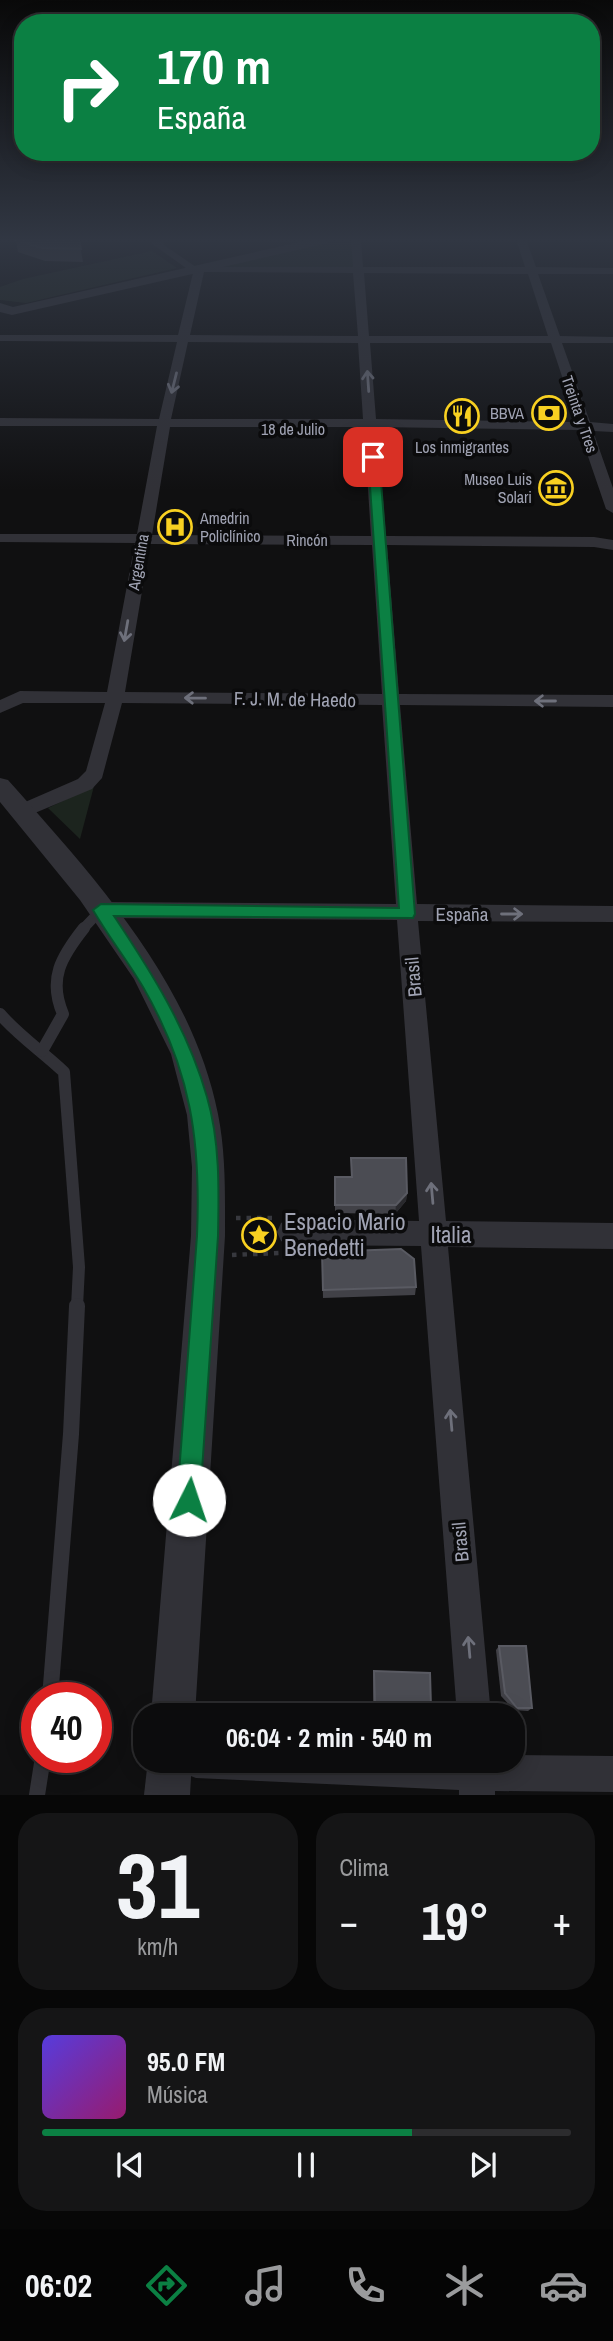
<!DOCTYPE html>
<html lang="es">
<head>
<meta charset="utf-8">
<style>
	body { margin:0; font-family:"Archivo Narrow",sans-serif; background:#151516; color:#f1f3f6; height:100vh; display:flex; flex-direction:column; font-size:26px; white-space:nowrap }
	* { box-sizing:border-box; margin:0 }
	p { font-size:23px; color:#9a9b9d }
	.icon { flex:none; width:38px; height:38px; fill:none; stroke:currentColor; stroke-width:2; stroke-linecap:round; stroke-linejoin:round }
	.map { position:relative; height:1795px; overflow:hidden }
	.sheet { display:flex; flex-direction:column; gap:18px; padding:18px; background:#070707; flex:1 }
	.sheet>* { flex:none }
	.hud { position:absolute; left:14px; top:14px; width:586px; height:147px; border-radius:28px; box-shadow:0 4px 18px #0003,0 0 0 2px #2c2c2e; background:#0b8043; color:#fff; overflow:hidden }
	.speed { position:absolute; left:21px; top:1682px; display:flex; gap:14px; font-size:35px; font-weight:700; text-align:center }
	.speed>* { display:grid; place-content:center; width:91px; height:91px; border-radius:50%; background:#0c0c0d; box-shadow:0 4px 18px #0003,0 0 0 2px #2c2c2e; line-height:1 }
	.speed .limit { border:10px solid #d22; background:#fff; color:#111 }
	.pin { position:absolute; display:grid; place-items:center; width:60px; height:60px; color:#fff; margin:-30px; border-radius:14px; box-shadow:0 4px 10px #0006 }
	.me { position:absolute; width:77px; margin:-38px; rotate:4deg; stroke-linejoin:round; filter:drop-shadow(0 0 5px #0008) }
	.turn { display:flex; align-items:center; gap:24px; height:147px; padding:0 28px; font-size:32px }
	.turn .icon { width:91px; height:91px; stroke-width:2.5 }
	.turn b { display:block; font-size:49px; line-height:60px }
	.big { font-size:52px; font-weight:800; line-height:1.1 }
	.sheet .widget { flex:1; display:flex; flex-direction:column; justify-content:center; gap:10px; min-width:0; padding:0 24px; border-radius:28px; background:#151516 }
	.sheet .dial { align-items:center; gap:0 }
	.dial b { font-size:91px; line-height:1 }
	.song { display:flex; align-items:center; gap:21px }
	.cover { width:84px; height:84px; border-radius:10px; background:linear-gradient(135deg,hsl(250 70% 55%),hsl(320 70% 35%)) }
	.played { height:7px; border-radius:4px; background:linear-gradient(90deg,#0b8043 70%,#2c2c2e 70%) }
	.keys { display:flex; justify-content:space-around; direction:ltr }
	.heat { display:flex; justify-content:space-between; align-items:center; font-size:38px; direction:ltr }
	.sheet .tiles { flex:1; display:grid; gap:18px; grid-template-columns:1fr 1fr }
	.widget:last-child { grid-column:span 2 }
	.trip { position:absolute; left:133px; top:1703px; width:392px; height:70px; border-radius:28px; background:#0c0c0d; box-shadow:0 4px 18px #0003,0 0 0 2px #2c2c2e; font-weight:800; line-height:70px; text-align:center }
	.menu { display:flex; height:112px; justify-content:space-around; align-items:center; background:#050505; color:#9a9b9d }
	.menu .icon { width:49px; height:49px }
	.menu .on { color:#0b8043 }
	.menu b { font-size:32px; color:#f1f3f6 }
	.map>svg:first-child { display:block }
	.green { fill:#1c241e }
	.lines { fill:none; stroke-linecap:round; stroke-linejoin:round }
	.path { stroke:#37383e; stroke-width:4.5; stroke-dasharray:4.5 6; stroke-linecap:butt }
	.service-far2 { stroke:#313137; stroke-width:10 }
	.service-far1 { stroke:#313137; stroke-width:12 }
	.service { stroke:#313137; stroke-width:16 }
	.minor { fill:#313137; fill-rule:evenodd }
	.tertiary { fill:#313137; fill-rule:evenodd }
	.wall { fill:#414147 }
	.shaded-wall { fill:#29292d }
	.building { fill:#4b4c53; stroke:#595a62; stroke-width:2 }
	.oneway { stroke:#6e707b }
	.route { fill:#0b8043; stroke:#07532c; stroke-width:2 }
	.labels { text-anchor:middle; stroke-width:7; stroke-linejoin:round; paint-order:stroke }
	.far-poi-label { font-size:16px; fill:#a0a3b3; stroke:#0b0b0c; text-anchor:end }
	.far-street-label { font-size:16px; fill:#a0a3b3; stroke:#0b0b0c }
	.street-label { font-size:19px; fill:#a0a3b3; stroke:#0b0b0c }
	.near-poi-label { font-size:23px; fill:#a0a3b3; stroke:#0b0b0c; text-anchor:start }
	.near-street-label { font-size:23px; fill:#a0a3b3; stroke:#0b0b0c }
</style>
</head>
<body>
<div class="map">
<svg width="613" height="1795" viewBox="0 0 613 1795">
	<rect width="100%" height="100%" fill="#101011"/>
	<g class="green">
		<polygon points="336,239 352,239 354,268 224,267 224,265"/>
		<polygon points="152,251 177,268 26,303 0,300 0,287 23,279"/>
		<polygon points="94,786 80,839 48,808"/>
	</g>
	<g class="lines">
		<g class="path">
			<polyline points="236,1218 274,1218"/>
			<polyline points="232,1255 280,1253"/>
		</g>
		<polyline class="service-far2" points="82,930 101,910"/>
		<g class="service-far1">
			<path d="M0,1014C19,1036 43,1052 64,1072L79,1267L77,1307"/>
			<path d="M42,1051L63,1014C48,979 61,957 84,928"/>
		</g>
		<g class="service">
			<polyline points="50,1698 71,1434 77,1306"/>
			<polyline points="37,1795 43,1757"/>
		</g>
		<g class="minor">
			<path d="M152,239H162L164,245L196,267H353L351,239H361L363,267H525L516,239H526L536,267L613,268V274H538L560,336L613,337V343H562L590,422L613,424V432L593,431L613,488V513L606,509L579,430L377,427L386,536L594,537L613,540V550L594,547L387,545L399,694L613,695V707L400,705L417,904L613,906V922L418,921L446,1221L613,1223V1249L448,1247L491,1715H457L421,1246L290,1245L281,1241L277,1232L281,1223L290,1219L419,1221L397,920L101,918L94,916L90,910L94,904L101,902L396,904L382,705L122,703L102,778L92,789L23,818L16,816L13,811L16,806L78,779L86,771L105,703H23L0,713V700L20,691L107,692L135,543L0,542V534H137L157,426H0V418L159,419L177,342L3,341H0V335H178L193,273L151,243ZM204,272L353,273L358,336L190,335ZM364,273L528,274L548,336H369ZM188,342L358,343L363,419H171ZM370,343H551L577,422L376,419ZM170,427H364L371,536L152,535ZM150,544L372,545L382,694L125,692Z"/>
			<polygon points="513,1755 613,1756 613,1792 495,1791 495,1795 459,1795 459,1790 196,1778 183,1773 178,1760 513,1760"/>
		</g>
		<g class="tertiary">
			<polygon points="313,239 334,239 328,243 12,315 0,312 0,303 13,307"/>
			<path d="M0,778L8,780C94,877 192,983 218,1114C226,1154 225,1195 225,1236L195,1715H151L191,1236L192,1167L187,1115L171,1054L134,979L80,900L0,802Z"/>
			<polygon points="148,1760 192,1760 190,1795 144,1795"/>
		</g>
	</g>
	<g class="wall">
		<polygon points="79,239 83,262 45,261 18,252 16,240"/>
		<polygon points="351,1158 407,1193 406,1201 395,1214 335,1213 335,1177 351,1177"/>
		<polygon points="322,1252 416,1287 415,1295 323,1298"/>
		<polygon points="499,1646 532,1708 528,1711 514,1710 501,1696 496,1650"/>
		<polygon points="374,1671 431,1707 429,1710 373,1708 373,1674"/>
	</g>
	<polygon class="shaded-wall" points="407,1193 406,1201 395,1214 396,1205"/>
	<g class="building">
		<polygon points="19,239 79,239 81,249 42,248 16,240"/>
		<polygon points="351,1158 406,1158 407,1193 396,1205 335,1205 335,1177 352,1177"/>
		<polygon points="401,1249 414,1259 416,1287 323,1290 322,1252"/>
		<polygon points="499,1646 526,1646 532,1708 517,1708 505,1693"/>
		<polygon points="374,1671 430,1673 431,1707 375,1705"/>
	</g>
	<defs><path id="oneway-shaft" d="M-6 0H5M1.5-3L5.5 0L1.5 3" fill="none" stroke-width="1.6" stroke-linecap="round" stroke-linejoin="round" transform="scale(1.75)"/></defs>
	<g class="oneway">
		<use href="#oneway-shaft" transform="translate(368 381) rotate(-94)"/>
		<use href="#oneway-shaft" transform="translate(174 383) rotate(104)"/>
		<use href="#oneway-shaft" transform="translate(126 631) rotate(100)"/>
		<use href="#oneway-shaft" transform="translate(195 698) rotate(-179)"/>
		<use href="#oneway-shaft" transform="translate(545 701) rotate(-180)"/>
		<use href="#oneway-shaft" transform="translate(512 914)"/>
		<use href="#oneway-shaft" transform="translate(432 1193) rotate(-95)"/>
		<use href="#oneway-shaft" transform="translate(451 1420) rotate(-95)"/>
		<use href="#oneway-shaft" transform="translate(469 1647) rotate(-95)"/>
	</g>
	<linearGradient id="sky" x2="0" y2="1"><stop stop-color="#090909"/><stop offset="0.49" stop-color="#313743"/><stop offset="1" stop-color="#313743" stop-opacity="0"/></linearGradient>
	<rect width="613" height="490" fill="url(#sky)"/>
	<path class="route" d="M373,454L379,457L415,914L413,918L114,916C152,973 188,1030 207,1097C220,1141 219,1190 218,1236L200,1500L197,1508L189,1511L180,1508L177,1500L197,1236C201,1141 191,1070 143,987C127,960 108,936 93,910L101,904L399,908L368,457Z"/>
	<defs>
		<g id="bank-ring" transform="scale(1.75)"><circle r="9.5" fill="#0b0b0c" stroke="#f8d021" stroke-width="1.5"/><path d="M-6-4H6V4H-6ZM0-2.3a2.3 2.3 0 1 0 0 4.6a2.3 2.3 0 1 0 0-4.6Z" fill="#f8d021"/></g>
		<g id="restaurant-ring" transform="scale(1.75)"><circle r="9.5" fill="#0b0b0c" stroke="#f8d021" stroke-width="1.5"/><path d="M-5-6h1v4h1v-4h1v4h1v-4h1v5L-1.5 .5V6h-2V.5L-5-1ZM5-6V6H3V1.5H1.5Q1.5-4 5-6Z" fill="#f8d021"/></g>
		<g id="museum-ring" transform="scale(1.75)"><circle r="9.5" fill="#0b0b0c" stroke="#f8d021" stroke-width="1.5"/><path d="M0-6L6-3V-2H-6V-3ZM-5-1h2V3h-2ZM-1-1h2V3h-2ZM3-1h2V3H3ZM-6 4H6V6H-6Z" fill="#f8d021"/></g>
		<g id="hospital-ring" transform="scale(1.75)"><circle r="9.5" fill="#0b0b0c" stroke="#f8d021" stroke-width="1.5"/><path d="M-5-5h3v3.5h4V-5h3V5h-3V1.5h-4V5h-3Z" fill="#f8d021"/></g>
		<g id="sight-ring" transform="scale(1.75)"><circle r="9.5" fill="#0b0b0c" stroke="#f8d021" stroke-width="1.5"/><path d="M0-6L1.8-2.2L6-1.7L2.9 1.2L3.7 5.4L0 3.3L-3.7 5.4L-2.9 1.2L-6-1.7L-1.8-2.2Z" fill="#f8d021"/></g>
	</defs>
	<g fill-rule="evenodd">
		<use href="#bank-ring" x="549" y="413"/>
		<use href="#restaurant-ring" x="462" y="416"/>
		<use href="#museum-ring" x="556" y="488"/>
		<use href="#hospital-ring" x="175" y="527"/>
		<use href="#sight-ring" x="259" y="1235"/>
	</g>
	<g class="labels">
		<g class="far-poi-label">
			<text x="524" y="419">BBVA</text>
			<text x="462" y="453" text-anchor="middle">Los inmigrantes</text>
			<text x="532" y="485">Museo Luis<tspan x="532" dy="18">Solari</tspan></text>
			<text x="200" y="524" text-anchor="start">Amedrin<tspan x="200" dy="18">Policlínico</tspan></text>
		</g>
		<g class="far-street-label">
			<text transform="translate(580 414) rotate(71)" y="6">Treinta y Tres</text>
			<text x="293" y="435">18 de Julio</text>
			<text x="307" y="546">Rincón</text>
			<text transform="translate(138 562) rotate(-80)" y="6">Argentina</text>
		</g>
		<g class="street-label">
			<text transform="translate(295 699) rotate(1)" y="7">F. J. M. de Haedo</text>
			<text x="462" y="921">España</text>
			<text transform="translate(413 977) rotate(-95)" y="7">Brasil</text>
			<text transform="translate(460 1542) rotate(-95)" y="7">Brasil</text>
		</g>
		<g class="near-poi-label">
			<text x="284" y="1230">Espacio Mario<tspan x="284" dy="26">Benedetti</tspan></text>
		</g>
		<g class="near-street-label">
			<text x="451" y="1243">Italia</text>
		</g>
	</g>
</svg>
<div class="speed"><div class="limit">40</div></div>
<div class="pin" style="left:373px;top:457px;background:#d93025"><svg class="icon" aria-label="arrive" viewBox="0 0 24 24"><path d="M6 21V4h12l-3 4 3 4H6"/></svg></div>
<svg class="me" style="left:189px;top:1500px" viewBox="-20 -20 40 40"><circle r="19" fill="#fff"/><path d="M0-13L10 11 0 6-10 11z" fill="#0b8043"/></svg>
<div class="trip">06:04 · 2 min · 540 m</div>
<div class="hud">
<div class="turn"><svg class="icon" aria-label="right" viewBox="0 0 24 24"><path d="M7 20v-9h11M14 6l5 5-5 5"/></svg><div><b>170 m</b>España</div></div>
</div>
</div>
<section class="sheet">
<div class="tiles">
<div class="widget dial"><b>31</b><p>km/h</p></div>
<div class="widget"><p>Clima</p>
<div class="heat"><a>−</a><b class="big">19°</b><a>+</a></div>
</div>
<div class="widget">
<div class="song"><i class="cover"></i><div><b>95.0 FM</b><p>Música</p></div></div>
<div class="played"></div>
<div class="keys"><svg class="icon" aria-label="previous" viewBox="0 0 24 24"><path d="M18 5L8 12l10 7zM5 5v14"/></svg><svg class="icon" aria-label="pause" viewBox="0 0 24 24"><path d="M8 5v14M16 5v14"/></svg><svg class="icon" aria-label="next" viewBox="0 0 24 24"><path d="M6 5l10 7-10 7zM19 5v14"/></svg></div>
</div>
</div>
</section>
<nav class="menu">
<b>06:02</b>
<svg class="icon on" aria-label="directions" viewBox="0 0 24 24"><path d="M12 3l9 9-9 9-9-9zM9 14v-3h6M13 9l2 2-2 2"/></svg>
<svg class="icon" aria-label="music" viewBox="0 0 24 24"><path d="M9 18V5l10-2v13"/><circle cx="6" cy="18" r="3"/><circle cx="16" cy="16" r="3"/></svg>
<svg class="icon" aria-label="phone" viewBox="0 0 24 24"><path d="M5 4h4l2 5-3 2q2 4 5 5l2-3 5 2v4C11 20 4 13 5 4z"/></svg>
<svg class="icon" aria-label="climate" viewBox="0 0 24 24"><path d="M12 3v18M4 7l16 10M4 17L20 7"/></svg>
<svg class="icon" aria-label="car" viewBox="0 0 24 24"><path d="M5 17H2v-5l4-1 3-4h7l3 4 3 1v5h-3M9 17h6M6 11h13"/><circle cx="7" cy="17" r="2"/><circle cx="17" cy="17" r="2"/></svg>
</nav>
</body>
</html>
